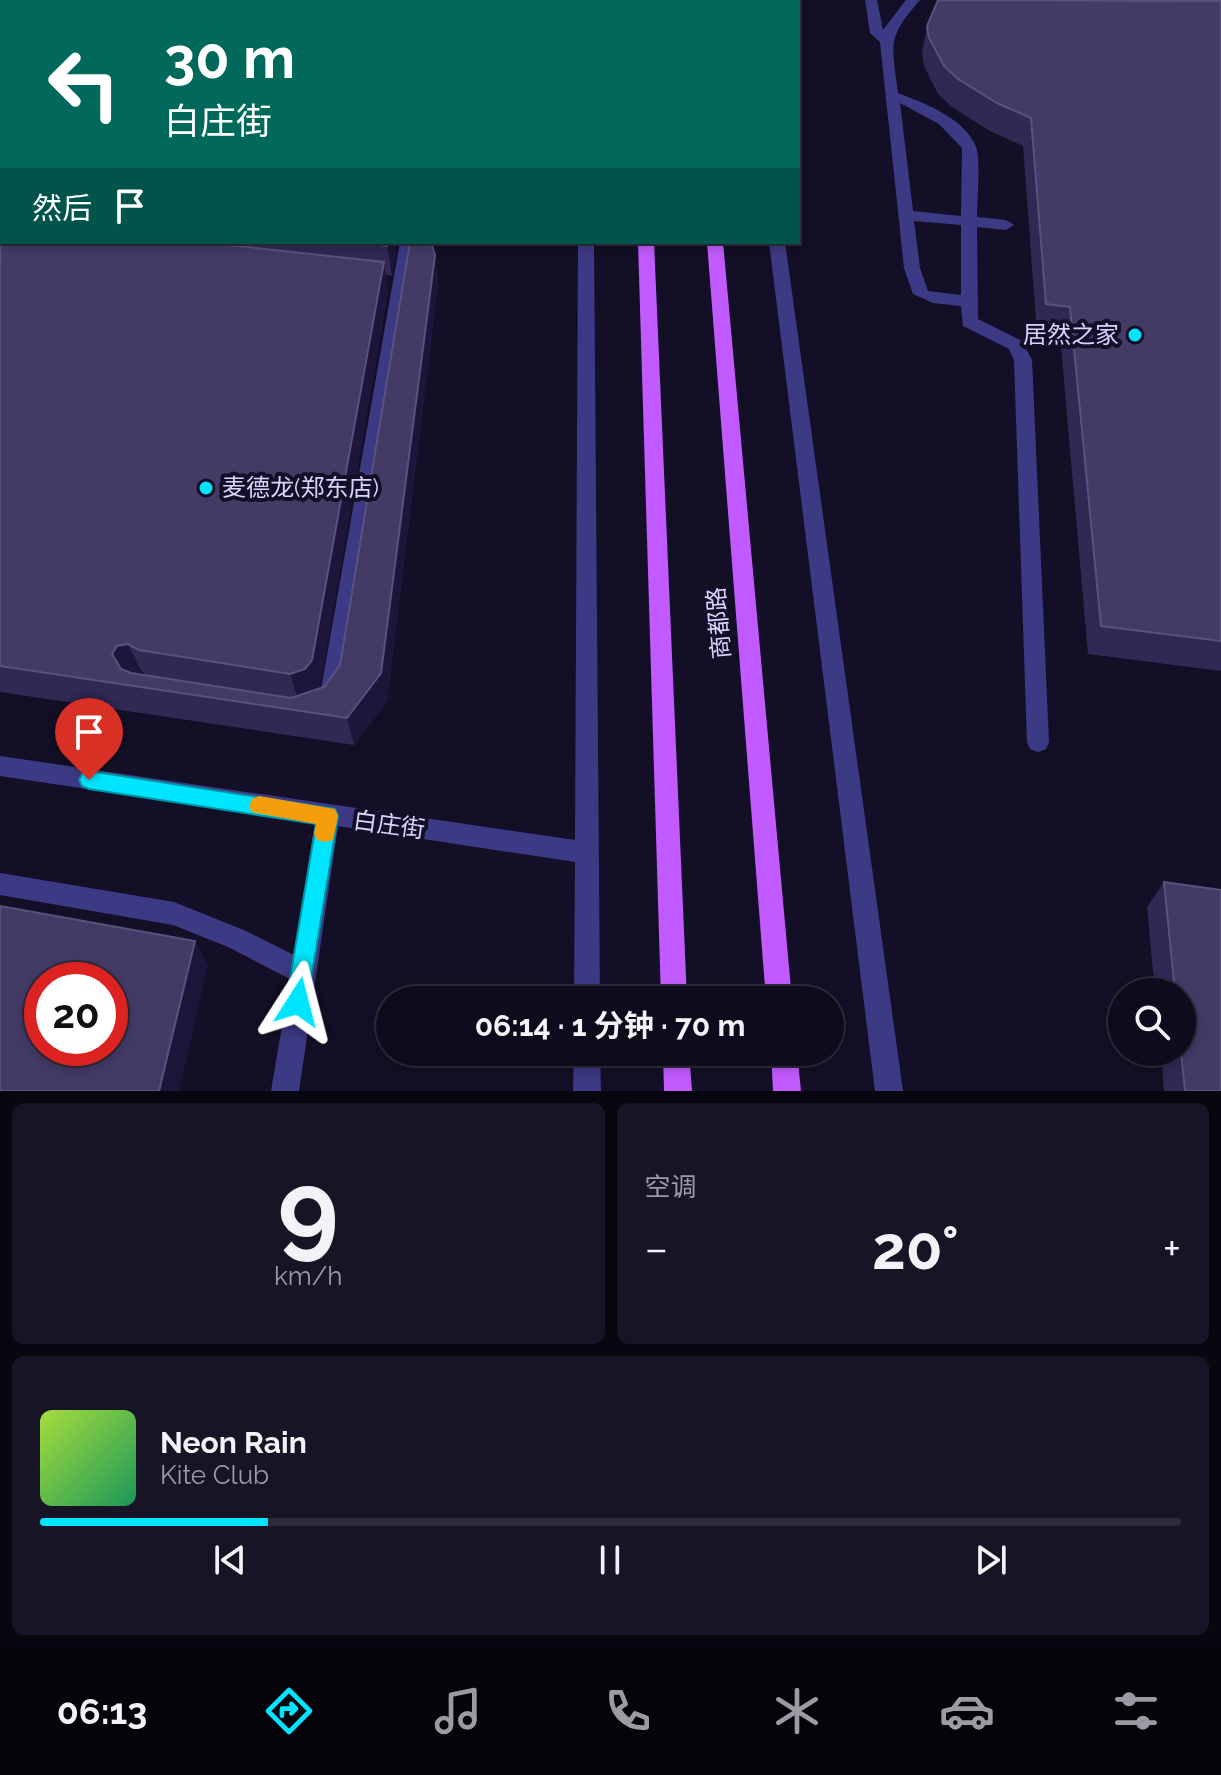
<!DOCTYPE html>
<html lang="zh">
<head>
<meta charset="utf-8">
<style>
	body { margin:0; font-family:Raleway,"Noto Sans SC",sans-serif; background:#171425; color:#f1f3f6; height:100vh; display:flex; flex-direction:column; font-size:30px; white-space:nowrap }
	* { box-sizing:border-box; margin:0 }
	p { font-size:26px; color:#9b9ba3 }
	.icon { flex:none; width:44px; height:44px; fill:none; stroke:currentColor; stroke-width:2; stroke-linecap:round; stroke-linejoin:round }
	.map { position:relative; height:1091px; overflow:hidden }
	.sheet { display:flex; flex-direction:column; gap:12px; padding:12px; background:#08060f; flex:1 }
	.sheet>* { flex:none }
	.top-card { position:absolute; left:0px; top:0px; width:800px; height:244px; box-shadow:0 4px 12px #0003,0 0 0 2px #2e2b3b; background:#00695c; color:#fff; overflow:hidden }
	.tools { position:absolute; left:1108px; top:978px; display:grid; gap:16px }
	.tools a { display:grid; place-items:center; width:88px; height:88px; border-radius:50%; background:#0e0b1c; box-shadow:0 4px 12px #0003,0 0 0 2px #2e2b3b; font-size:40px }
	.speed { position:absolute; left:24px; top:962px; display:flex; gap:16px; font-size:40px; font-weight:700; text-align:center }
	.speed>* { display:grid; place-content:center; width:104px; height:104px; border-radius:50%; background:#0e0b1c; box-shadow:0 4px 12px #0003,0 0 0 2px #2e2b3b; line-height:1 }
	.speed .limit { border:12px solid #d22; background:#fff; color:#111 }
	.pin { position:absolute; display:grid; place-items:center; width:68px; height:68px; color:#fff; margin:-82px -34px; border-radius:50% 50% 50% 0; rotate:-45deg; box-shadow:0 0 8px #0007 }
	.pin .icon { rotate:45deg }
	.me { position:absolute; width:88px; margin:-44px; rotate:9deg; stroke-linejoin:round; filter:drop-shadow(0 0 6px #0008) }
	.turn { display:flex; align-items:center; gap:28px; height:168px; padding:0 32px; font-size:36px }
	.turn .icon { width:104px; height:104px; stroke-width:2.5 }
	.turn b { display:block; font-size:56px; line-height:68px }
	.then { display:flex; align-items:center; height:76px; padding:0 32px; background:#0003; gap:16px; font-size:30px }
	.big { font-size:60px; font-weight:700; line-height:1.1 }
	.sheet .tile { flex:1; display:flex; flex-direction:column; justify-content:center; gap:12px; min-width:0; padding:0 28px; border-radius:12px; background:#171425 }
	.sheet .dial { align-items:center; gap:0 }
	.dial b { font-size:104px; line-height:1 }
	.song { display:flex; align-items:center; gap:24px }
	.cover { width:96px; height:96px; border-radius:12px; background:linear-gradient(135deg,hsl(80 70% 55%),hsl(150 70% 35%)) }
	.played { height:8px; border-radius:4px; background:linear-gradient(90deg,#00e5ff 20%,#2e2b3b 20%) }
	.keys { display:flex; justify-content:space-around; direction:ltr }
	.heat { display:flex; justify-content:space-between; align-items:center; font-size:44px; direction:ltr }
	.sheet .tiles { flex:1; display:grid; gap:12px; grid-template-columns:1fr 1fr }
	.tile:last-child { grid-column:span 2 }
	.trip { position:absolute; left:376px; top:986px; width:468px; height:80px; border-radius:40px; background:#0e0b1c; box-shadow:0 4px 12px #0003,0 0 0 2px #2e2b3b; font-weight:700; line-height:80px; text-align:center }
	.dock { display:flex; height:128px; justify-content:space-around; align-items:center; background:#06040b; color:#9b9ba3 }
	.dock .icon { width:56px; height:56px }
	.dock .selected { color:#00e5ff }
	.dock b { font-size:36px; color:#f1f3f6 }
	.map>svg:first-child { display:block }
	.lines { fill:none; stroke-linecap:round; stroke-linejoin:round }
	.minor { fill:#3d3a85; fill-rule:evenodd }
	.major { fill:#c25bff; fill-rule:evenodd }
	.wall { fill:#312854; fill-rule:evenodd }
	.shaded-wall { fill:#1d163a }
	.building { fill:#433a66; stroke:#5a527e; stroke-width:2; fill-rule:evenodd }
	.route { fill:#00e5ff; stroke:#0095a6; stroke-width:2 }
	.slow { fill:#f59e0b }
	.poi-dot { fill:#00e5ff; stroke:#130f26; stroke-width:3 }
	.labels { text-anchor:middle; stroke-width:8; stroke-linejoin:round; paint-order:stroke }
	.poi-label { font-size:24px; fill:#d9d4ff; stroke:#130f26; text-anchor:end }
	.street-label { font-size:24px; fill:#d9d4ff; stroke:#130f26 }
</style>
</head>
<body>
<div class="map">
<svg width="1221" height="1091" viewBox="0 0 1221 1091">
	<rect width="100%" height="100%" fill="#130f26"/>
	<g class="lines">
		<g class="minor">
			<polygon points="580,0 592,0 593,2 579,2"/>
			<polygon points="739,0 751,0 752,2 738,2"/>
			<path d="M865,0H877L883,30L906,0H920C886,39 892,43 898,93C925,104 964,117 976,147C981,161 977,200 977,217L1006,220L1014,225L1006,230L977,227L978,319L1022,341L1032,360L1049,742L1046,749L1038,752L1030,749L1027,742L1014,360L1009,349L963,326L961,306L933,303L913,294L904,268L880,42L870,33ZM900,103L939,124L962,148L961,216L913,211ZM914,221L961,225V295L928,291L920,268Z"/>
			<rect x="0" y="139" width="2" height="8"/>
			<rect x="0" y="170" width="2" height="10"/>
			<polygon points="400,242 416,242 342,695 339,701 331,704 323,701 320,695"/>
			<polygon points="578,242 594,242 600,1000 574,1000 575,862 338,826 299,1091 271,1091 290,979 228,947 173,925 0,895 0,873 174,902 246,931 294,955 315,823 0,776 0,756 575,840"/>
			<polygon points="769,242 785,242 903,1091 875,1091"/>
			<polygon points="574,1052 600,1052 601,1091 573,1091"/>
		</g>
		<g class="major">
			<polygon points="631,0 643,0 645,2 631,2"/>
			<polygon points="689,0 701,0 702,2 688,2"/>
			<polygon points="638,242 654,242 687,1000 661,1000"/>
			<polygon points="707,242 723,242 792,1000 766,1000"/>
			<polygon points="663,1052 689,1052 692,1091 664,1091"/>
			<polygon points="771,1052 797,1052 801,1091 773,1091"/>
		</g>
	</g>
	<g class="wall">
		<polygon points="2,0 349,0 349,2 2,2 2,112 0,112 0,2"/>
		<polygon points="1221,1 1221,671 1088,654 1060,336 1037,334 1023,146 990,131 952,107 938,94 924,66 922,53 927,26"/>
		<path d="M0,177L2,178V242H395L396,250L392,276L386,275L388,292L319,689L324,687L340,665L435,255L438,284L387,701L354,745L0,692ZM141,671L148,676L132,674Z"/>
		<polygon points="1164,882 1221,1091 1164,1091 1161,1052 1182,1052 1182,992 1155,992 1147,907"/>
	</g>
	<g class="shaded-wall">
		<polygon points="337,0 349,0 349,2 336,2"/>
		<polygon points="388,242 395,242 396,250 392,276 387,246"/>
		<polygon points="435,255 438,284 387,701 354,745 347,718"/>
		<polygon points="384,262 388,292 320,688 313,696 299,702 290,674"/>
		<polygon points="128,644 141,671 130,674 125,682 112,654 117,646"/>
		<polygon points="195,941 208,965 179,1091 159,1091"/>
	</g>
	<g class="building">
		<polygon points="2,0 337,0 336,2 2,2 2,85 0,85 0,2"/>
		<polygon points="938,0 1221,1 1221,641 1101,626 1070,307 1046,304 1031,118 997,103 958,79 944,66 929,38 927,26"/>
		<polygon points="0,177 2,178 2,212 0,212"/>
		<polygon points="0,215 2,216 2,242 200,242 384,262 312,660 305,669 290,674 139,650 128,644 117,646 112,654 121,669 131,673 291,698 324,687 340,665 410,242 431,242 435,255 381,673 347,718 0,666"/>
		<polygon points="346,242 388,242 387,246"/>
		<polygon points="1164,882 1221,890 1221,1091 1185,1091 1181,1052 1182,992 1175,992"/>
		<path d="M0,906L195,941L159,1091H0ZM42,980H110V1048H42Z"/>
	</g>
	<polygon class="route" points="89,771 335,809 338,816 306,1010 298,1014 290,1010 286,1002 316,824 89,789 82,786 79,780 82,773"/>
	<polygon class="slow" points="259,796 335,809 338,816 333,840 325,842 317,840 314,833 316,824 252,812 249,806 252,799"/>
	<g class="poi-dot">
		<circle cx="1135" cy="335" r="8"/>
		<circle cx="206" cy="488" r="8"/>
	</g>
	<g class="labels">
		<g class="poi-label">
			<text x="1119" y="343">居然之家</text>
			<text x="222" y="496" text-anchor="start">麦德龙(郑东店)</text>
		</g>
		<g class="street-label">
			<text transform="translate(719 623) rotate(-95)" y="8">商都路</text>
			<text transform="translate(389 825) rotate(8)" y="8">白庄街</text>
		</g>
	</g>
</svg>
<div class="tools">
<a><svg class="icon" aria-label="search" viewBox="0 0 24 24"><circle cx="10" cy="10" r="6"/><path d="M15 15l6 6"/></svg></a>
</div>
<div class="speed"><div class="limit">20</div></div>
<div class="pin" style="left:89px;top:780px;background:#d93025"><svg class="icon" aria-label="arrive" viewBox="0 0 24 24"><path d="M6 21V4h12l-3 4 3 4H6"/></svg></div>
<svg class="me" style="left:298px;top:1002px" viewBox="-20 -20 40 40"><path d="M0-17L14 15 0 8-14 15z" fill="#00e5ff" stroke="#fff" stroke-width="4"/></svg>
<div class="trip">06:14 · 1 分钟 · 70 m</div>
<div class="top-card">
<div class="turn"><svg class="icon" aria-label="left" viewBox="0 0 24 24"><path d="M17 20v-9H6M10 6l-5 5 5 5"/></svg><div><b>30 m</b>白庄街</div></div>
<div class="then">然后<svg class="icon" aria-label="arrive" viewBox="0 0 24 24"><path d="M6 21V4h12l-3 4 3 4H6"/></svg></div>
</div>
</div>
<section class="sheet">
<div class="tiles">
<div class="tile dial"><b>9</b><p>km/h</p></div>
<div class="tile"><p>空调</p>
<div class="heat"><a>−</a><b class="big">20°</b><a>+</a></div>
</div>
<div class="tile">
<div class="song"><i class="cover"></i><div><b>Neon Rain</b><p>Kite Club</p></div></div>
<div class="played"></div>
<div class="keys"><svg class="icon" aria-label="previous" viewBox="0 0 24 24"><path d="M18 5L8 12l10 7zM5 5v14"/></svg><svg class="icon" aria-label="pause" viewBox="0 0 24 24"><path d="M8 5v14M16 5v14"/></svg><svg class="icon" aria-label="next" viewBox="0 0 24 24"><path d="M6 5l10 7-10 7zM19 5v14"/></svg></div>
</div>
</div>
</section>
<nav class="dock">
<b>06:13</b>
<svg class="icon selected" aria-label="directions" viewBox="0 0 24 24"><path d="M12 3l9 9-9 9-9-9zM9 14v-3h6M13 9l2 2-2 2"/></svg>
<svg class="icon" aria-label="music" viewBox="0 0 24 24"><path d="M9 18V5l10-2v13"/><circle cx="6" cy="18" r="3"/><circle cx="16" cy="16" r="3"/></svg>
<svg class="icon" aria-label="phone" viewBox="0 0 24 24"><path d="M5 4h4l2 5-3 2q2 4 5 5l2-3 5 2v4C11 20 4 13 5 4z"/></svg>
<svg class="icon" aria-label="climate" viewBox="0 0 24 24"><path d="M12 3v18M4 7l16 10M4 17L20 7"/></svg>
<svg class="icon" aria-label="car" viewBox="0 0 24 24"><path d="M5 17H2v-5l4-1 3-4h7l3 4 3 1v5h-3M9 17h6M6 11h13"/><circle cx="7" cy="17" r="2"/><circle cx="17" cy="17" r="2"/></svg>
<svg class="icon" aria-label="filters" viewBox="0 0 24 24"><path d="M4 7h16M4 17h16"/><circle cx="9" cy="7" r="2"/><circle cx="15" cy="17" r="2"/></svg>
</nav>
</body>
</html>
